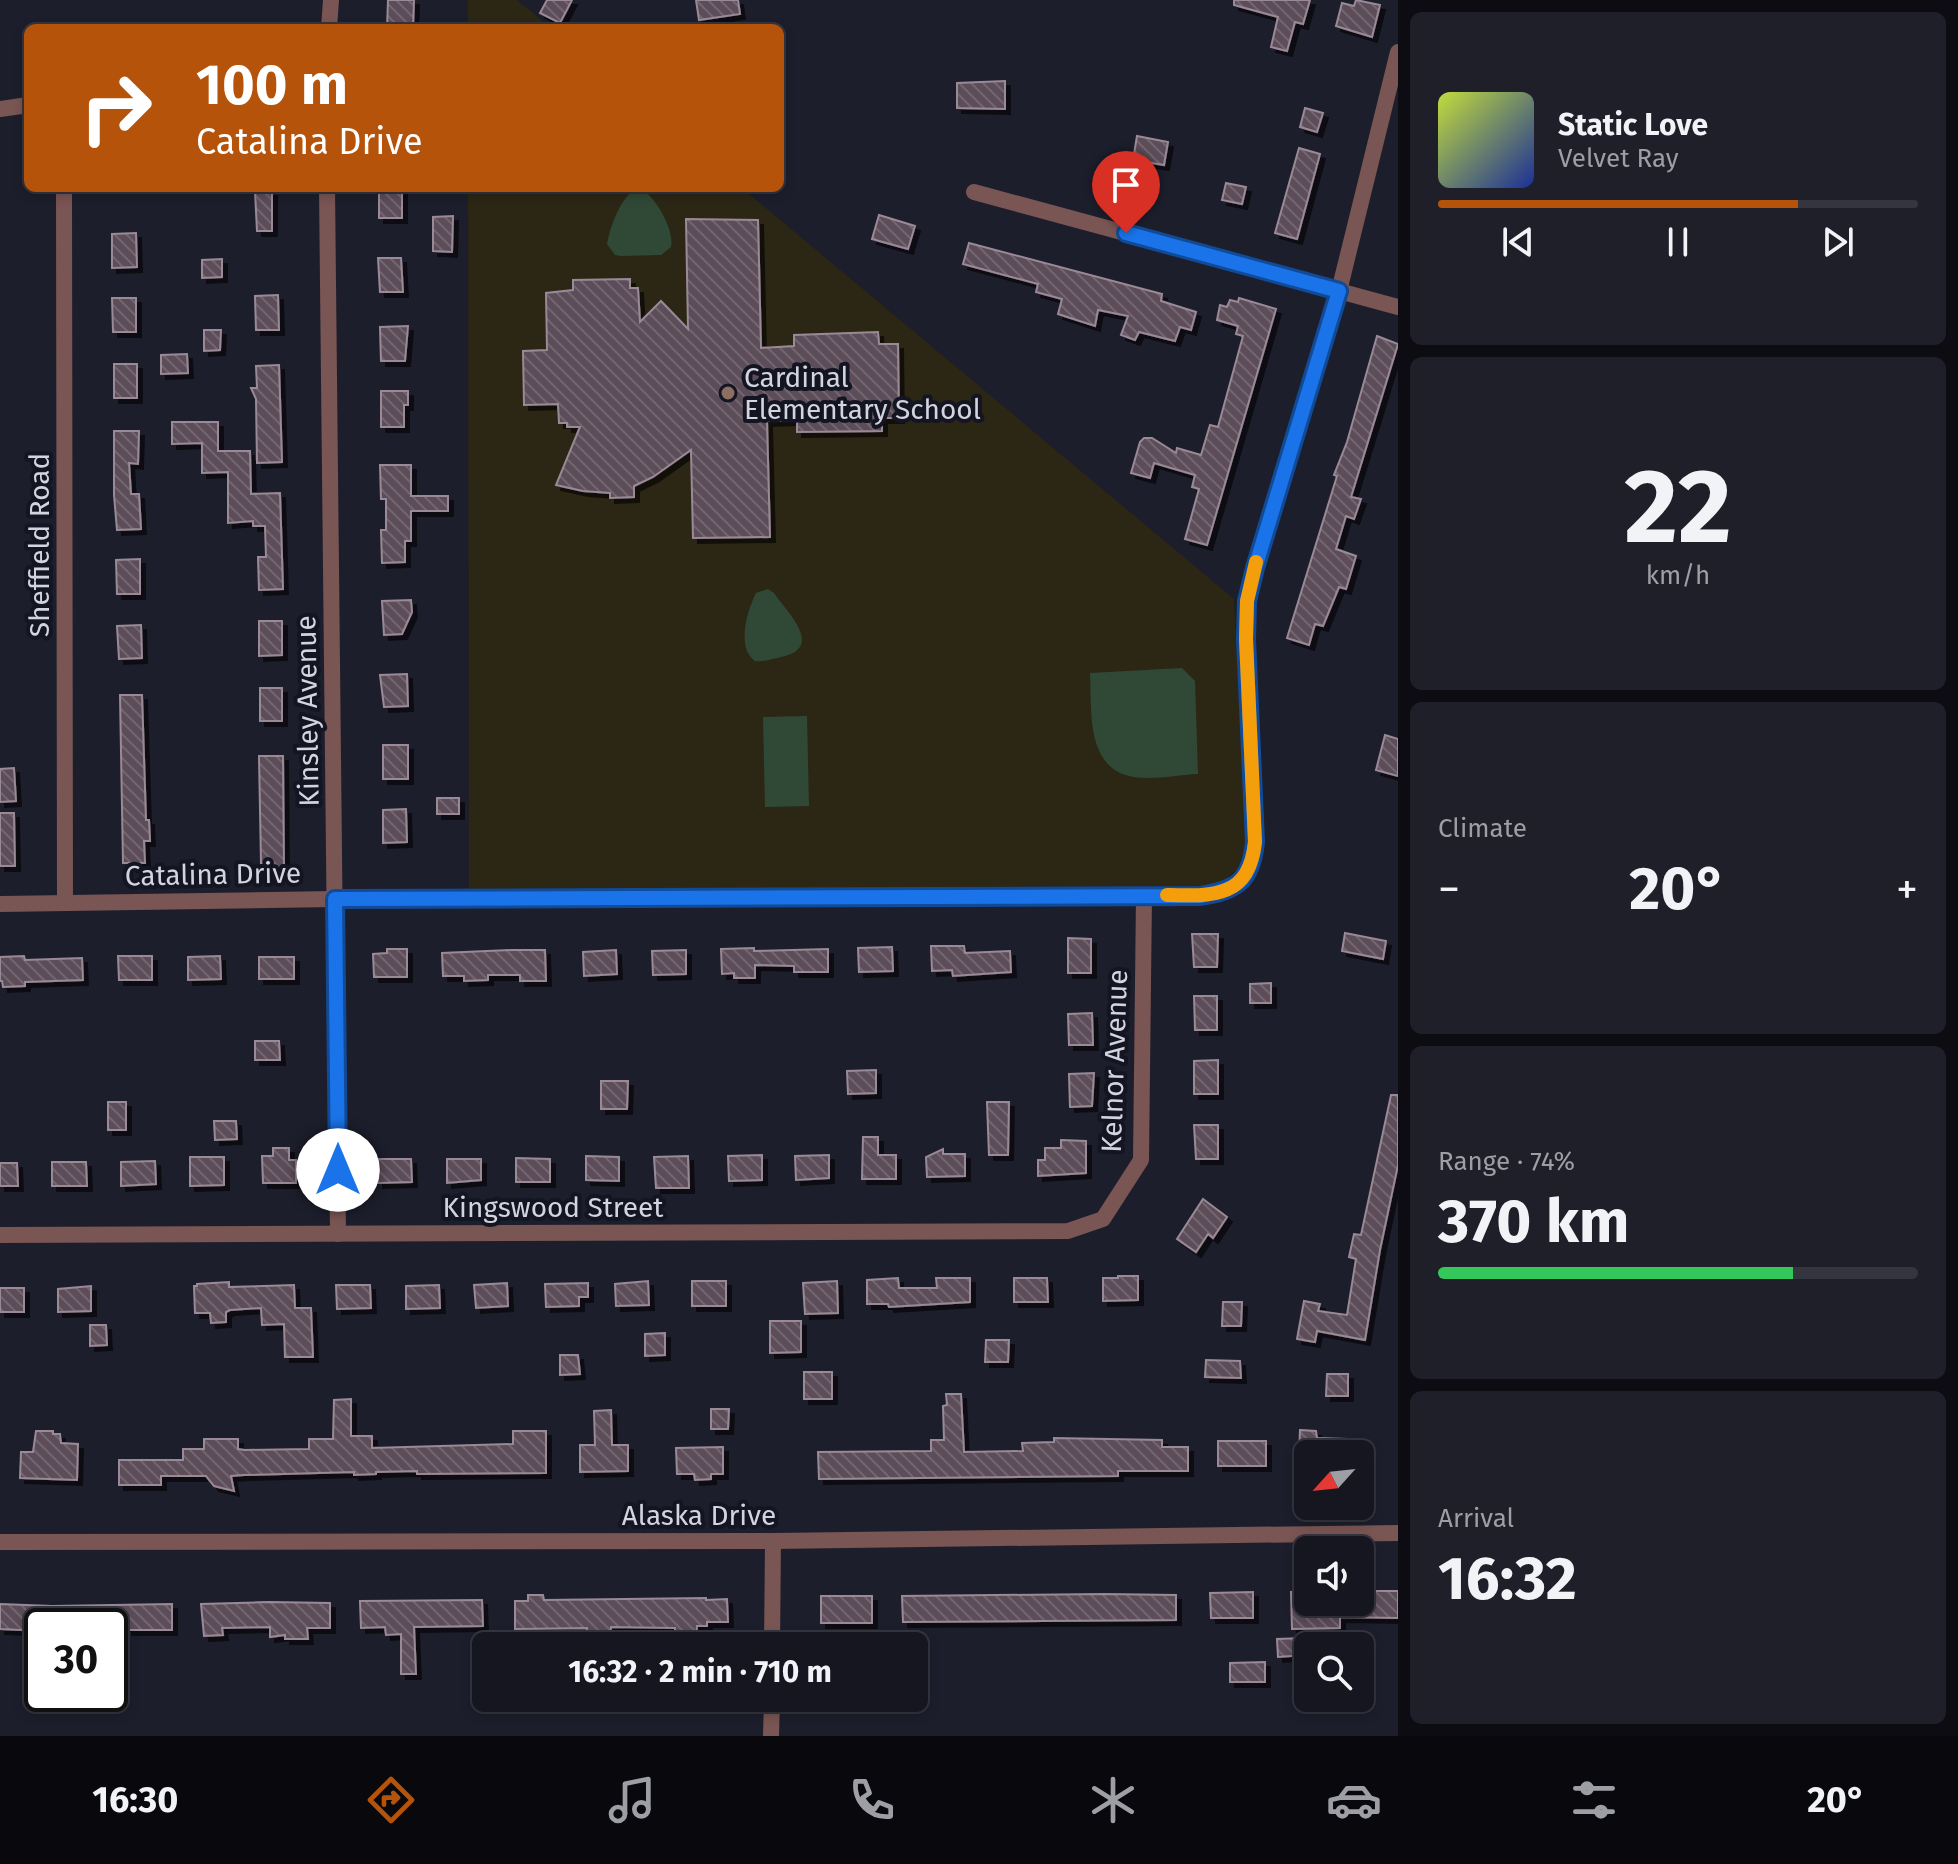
<!DOCTYPE html>
<html lang="en">
<head>
<meta charset="utf-8">
<style>
	body { margin:0; font-family:"Fira Sans",sans-serif; background:#1f1f2a; color:#f1f3f6; height:100vh; display:flex; flex-direction:column; font-size:30px; white-space:nowrap }
	* { box-sizing:border-box; margin:0 }
	p { font-size:26px; color:#9e9fa5 }
	.icon { flex:none; width:44px; height:44px; fill:none; stroke:currentColor; stroke-width:2; stroke-linecap:round; stroke-linejoin:round }
	.map { position:relative; flex:1; overflow:hidden }
	.side { display:flex; flex-direction:column; gap:12px; padding:12px; background:#0c0c12; width:560px }
	.side>* { flex:none }
	.top-card { position:absolute; left:24px; top:24px; width:760px; height:168px; border-radius:12px; box-shadow:0 4px 12px #0003,0 0 0 2px #35353f; background:#b45309; color:#fff; overflow:hidden }
	.needle { width:52px; rotate:243deg }
	.controls { position:absolute; left:1294px; top:1440px; display:grid; gap:16px }
	.controls a { display:grid; place-items:center; width:80px; height:80px; border-radius:12px; background:#161621; box-shadow:0 4px 12px #0003,0 0 0 2px #35353f; font-size:40px }
	.speed { position:absolute; left:24px; top:1608px; display:flex; gap:16px; font-size:40px; font-weight:700; text-align:center }
	.speed>* { display:grid; place-content:center; width:104px; height:104px; border-radius:50%; background:#161621; box-shadow:0 4px 12px #0003,0 0 0 2px #35353f; line-height:1 }
	.speed .limit { border:4px solid #111; border-radius:12px; background:#fff; color:#111 }
	.pin { position:absolute; display:grid; place-items:center; width:68px; height:68px; color:#fff; margin:-82px -34px; border-radius:50% 50% 50% 0; rotate:-45deg; box-shadow:0 0 8px #0007 }
	.pin .icon { rotate:45deg }
	.me { position:absolute; width:88px; margin:-44px; rotate:0deg; stroke-linejoin:round; filter:drop-shadow(0 0 6px #0008) }
	.turn { display:flex; align-items:center; gap:28px; height:168px; padding:0 40px; font-size:36px }
	.turn .icon { width:104px; height:104px; stroke-width:2.5 }
	.turn b { display:block; font-size:56px; line-height:68px }
	.big { font-size:60px; font-weight:700; line-height:1.1 }
	.side .card { flex:1; display:flex; flex-direction:column; justify-content:center; gap:12px; min-width:0; padding:0 28px; border-radius:12px; background:#1f1f2a }
	.side .dial { align-items:center; gap:0 }
	.dial b { font-size:104px; line-height:1 }
	.song { display:flex; align-items:center; gap:24px }
	.cover { width:96px; height:96px; border-radius:12px; background:linear-gradient(135deg,hsl(70 70% 55%),hsl(230 70% 35%)) }
	.played { height:8px; border-radius:4px; background:linear-gradient(90deg,#b45309 75%,#35353f 75%) }
	.keys { display:flex; justify-content:space-around; direction:ltr }
	.heat { display:flex; justify-content:space-between; align-items:center; font-size:44px; direction:ltr }
	.charge { height:12px; border-radius:6px; background:linear-gradient(90deg,#34c759 74%,#35353f 0) }
	.trip { position:absolute; left:472px; top:1632px; width:456px; height:80px; border-radius:12px; background:#161621; box-shadow:0 4px 12px #0003,0 0 0 2px #35353f; font-weight:700; line-height:80px; text-align:center }
	.menu { display:flex; height:128px; justify-content:space-around; align-items:center; background:#09090d; color:#9e9fa5 }
	.menu .icon { width:56px; height:56px }
	.menu .on { color:#b45309 }
	.menu b { font-size:36px; color:#f1f3f6 }
	main { display:flex; flex:1; min-height:0 }
	.map>svg:first-child { display:block }
	.education { fill:#2c2615 }
	.park { fill:#304936 }
	.building { fill:url(#building-back-hatch); stroke:#9a8996; stroke-width:2; filter:url(#shadow) }
	.lines { fill:none; stroke-linecap:round; stroke-linejoin:round }
	.street { stroke:#795553; stroke-width:16 }
	.route-casing { stroke:#114b97; stroke-width:20 }
	.route { stroke:#1a73e8; stroke-width:14 }
	.slow { stroke:#f59e0b; stroke-width:14 }
	.education-dot { fill:#8d6e63; stroke:#141522; stroke-width:3 }
	.labels { text-anchor:middle; stroke-width:8; stroke-linejoin:round; paint-order:stroke }
	.poi-label { font-size:28px; fill:#d3d4de; stroke:#141522; text-anchor:start }
	.street-label { font-size:28px; fill:#d3d4de; stroke:#141522 }
</style>
</head>
<body>
<main>
<div class="map">
<svg width="1398" height="1736" viewBox="0 0 1398 1736">
	<defs>
		<pattern id="building-back-hatch" width="6" height="6" patternUnits="userSpaceOnUse" patternTransform="scale(2)"><rect width="6" height="6" fill="#5b4d58"/><path d="M-1 5l2 2M0 0l6 6M5-1l2 2" fill="none" stroke="#726670"/></pattern>
		<filter id="shadow"><feDropShadow dx="5" dy="5" stdDeviation="0" flood-color="#0009"/></filter>
	</defs>
	<rect width="100%" height="100%" fill="#1d1e2c"/>
	<g class="education">
		<polygon points="468,0 517,0 551,28 468,28"/>
		<polygon points="468,188 742,188 1234,599 1247,835 1244,852 1237,869 1225,880 1204,886 469,889"/>
	</g>
	<g class="park">
		<path d="M638,188C654,192 675,231 671,247L661,255L621,256L615,255L607,244C610,227 621,195 638,188Z"/>
		<path d="M768,589L774,593C788,613 825,648 781,657C772,659 764,662 755,661C736,648 747,611 756,593Z"/>
		<path d="M1182,668L1195,681L1198,774C1176,775 1150,781 1129,776C1085,765 1092,707 1090,673Z"/>
		<polygon points="807,716 809,806 765,807 763,717"/>
	</g>
	<g class="building">
		<polygon points="388,0 414,0 413,28 387,28"/>
		<polygon points="547,0 572,0 560,23 540,13"/>
		<polygon points="696,0 738,0 740,14 699,20"/>
		<polygon points="1234,0 1310,0 1303,24 1295,22 1287,51 1271,47 1278,17 1234,5"/>
		<polygon points="1356,0 1380,5 1372,37 1336,26 1342,3 1354,6"/>
		<polygon points="1005,81 1005,109 957,108 957,83"/>
		<polygon points="1305,108 1323,113 1317,132 1300,127"/>
		<polygon points="1137,136 1168,142 1164,165 1133,160"/>
		<polygon points="1299,148 1320,154 1297,239 1275,233"/>
		<polygon points="1226,183 1246,187 1242,204 1222,200"/>
		<rect x="379" y="188" width="23" height="30"/>
		<polygon points="255,191 272,191 272,231 257,231"/>
		<polygon points="879,215 915,226 908,249 872,239"/>
		<polygon points="453,216 452,252 433,251 433,217"/>
		<polygon points="686,219 758,220 761,348 794,346 794,335 878,332 879,344 898,344 899,418 882,418 882,431 797,432 797,420 767,421 770,537 693,538 691,450 653,477 634,486 634,497 610,498 610,493 583,491 556,485 580,427 567,427 567,423 559,423 558,404 524,405 523,351 547,350 546,293 573,290 573,280 630,279 630,288 638,288 640,322 661,301 688,329"/>
		<polygon points="136,233 137,267 112,268 112,234"/>
		<polygon points="969,243 1162,294 1161,301 1196,312 1191,330 1180,327 1175,341 1139,332 1135,340 1121,335 1128,316 1098,310 1095,326 1058,314 1062,299 1036,292 1038,284 963,264"/>
		<polygon points="378,258 401,258 403,292 380,292"/>
		<polygon points="222,259 222,277 202,278 202,260"/>
		<polygon points="278,295 279,330 256,330 255,296"/>
		<polygon points="112,298 136,298 136,332 113,332"/>
		<polygon points="1239,298 1276,309 1207,545 1185,539 1199,489 1192,487 1195,475 1154,463 1150,478 1131,473 1140,442 1144,438 1152,438 1176,453 1177,448 1201,455 1210,425 1218,427 1243,336 1236,334 1238,326 1217,320 1220,305 1227,307 1230,300 1238,302"/>
		<polygon points="408,326 405,361 381,361 380,327"/>
		<polygon points="204,330 221,330 220,350 204,351"/>
		<polygon points="1377,336 1398,344 1351,497 1361,499 1354,519 1346,516 1336,549 1356,556 1346,589 1339,587 1323,626 1315,624 1309,645 1287,638 1337,476 1334,475 1347,442"/>
		<polygon points="187,354 188,373 161,374 161,355"/>
		<rect x="114" y="364" width="23" height="34"/>
		<polygon points="279,365 282,462 257,463 256,399 251,388 257,388 256,366"/>
		<polygon points="381,391 408,391 408,405 404,405 404,427 381,427"/>
		<polygon points="172,422 218,422 218,451 250,451 251,494 280,493 283,589 259,590 258,557 266,557 265,526 253,526 253,521 228,523 228,472 202,473 202,443 172,444"/>
		<polygon points="114,431 139,431 138,464 129,463 131,494 139,494 141,529 117,530 114,495"/>
		<polygon points="380,465 411,465 411,496 448,496 448,511 411,511 411,541 405,541 405,562 382,563 381,530 386,530 386,499 381,499"/>
		<polygon points="140,559 140,594 117,594 116,560"/>
		<polygon points="411,600 412,612 402,634 384,635 382,601"/>
		<polygon points="259,621 282,621 282,655 259,656"/>
		<polygon points="141,625 142,658 119,659 117,626"/>
		<polygon points="407,674 408,706 384,707 380,675"/>
		<rect x="260" y="688" width="22" height="33"/>
		<polygon points="120,695 142,695 146,820 149,820 150,841 144,841 145,863 123,863"/>
		<polygon points="1385,735 1398,739 1398,776 1376,770"/>
		<rect x="383" y="745" width="25" height="34"/>
		<polygon points="259,756 283,756 284,873 268,874 268,863 261,863"/>
		<polygon points="14,768 16,801 0,802 0,769"/>
		<rect x="437" y="798" width="22" height="16"/>
		<polygon points="406,809 407,842 383,843 383,810"/>
		<polygon points="0,813 14,813 15,866 0,866"/>
		<polygon points="1345,933 1386,941 1383,959 1342,951"/>
		<polygon points="1192,934 1218,934 1217,967 1194,967"/>
		<polygon points="1068,938 1091,939 1091,973 1068,973"/>
		<polygon points="931,946 964,946 965,953 1010,951 1011,972 953,976 952,970 932,971"/>
		<polygon points="892,947 893,971 859,972 858,948"/>
		<polygon points="754,948 754,951 828,949 828,972 794,972 794,966 755,965 755,978 734,978 734,973 722,974 721,949"/>
		<polygon points="387,949 407,949 407,977 374,977 373,954 387,953"/>
		<polygon points="512,950 545,950 546,981 520,981 520,975 488,975 488,980 464,981 464,976 443,976 442,953"/>
		<polygon points="616,950 617,974 584,976 583,952"/>
		<polygon points="686,950 686,974 653,975 652,951"/>
		<polygon points="24,956 25,960 82,958 83,980 25,982 25,986 3,987 2,981 0,981 0,957"/>
		<polygon points="118,956 152,956 152,980 119,980"/>
		<polygon points="220,956 221,979 188,980 188,957"/>
		<rect x="259" y="957" width="35" height="22"/>
		<polygon points="1271,983 1271,1003 1250,1003 1250,984"/>
		<polygon points="1194,996 1217,996 1217,1030 1195,1030"/>
		<polygon points="1092,1013 1093,1045 1069,1045 1068,1014"/>
		<polygon points="255,1041 279,1041 280,1060 255,1060"/>
		<polygon points="1218,1060 1218,1094 1194,1094 1194,1061"/>
		<polygon points="876,1070 876,1093 848,1094 847,1071"/>
		<polygon points="1094,1073 1092,1106 1070,1107 1069,1074"/>
		<polygon points="601,1081 628,1081 627,1109 601,1109"/>
		<polygon points="1391,1095 1398,1095 1398,1165 1380,1250 1365,1340 1317,1331 1315,1342 1297,1339 1304,1301 1320,1304 1318,1311 1347,1315 1356,1259 1349,1257 1354,1234 1361,1235"/>
		<rect x="108" y="1102" width="18" height="28"/>
		<polygon points="987,1102 1009,1102 1008,1155 989,1155"/>
		<polygon points="214,1121 236,1121 237,1139 215,1140"/>
		<polygon points="1194,1125 1218,1125 1218,1159 1196,1159"/>
		<polygon points="863,1137 878,1137 878,1155 896,1155 896,1179 862,1179"/>
		<polygon points="1061,1140 1086,1141 1086,1173 1038,1176 1038,1160 1045,1160 1045,1148 1061,1148"/>
		<polygon points="273,1148 289,1148 289,1160 296,1160 296,1183 263,1183 262,1156 273,1156"/>
		<polygon points="943,1149 943,1154 965,1154 965,1176 927,1177 926,1157"/>
		<polygon points="762,1155 762,1180 729,1181 728,1156"/>
		<polygon points="829,1155 829,1178 796,1180 795,1156"/>
		<polygon points="586,1156 619,1157 619,1181 586,1180"/>
		<polygon points="688,1156 689,1188 656,1188 654,1157"/>
		<polygon points="190,1157 224,1157 224,1185 190,1186"/>
		<polygon points="516,1158 550,1159 550,1182 516,1182"/>
		<polygon points="378,1159 411,1159 412,1182 378,1183"/>
		<polygon points="447,1159 481,1159 481,1180 447,1183"/>
		<polygon points="155,1161 156,1184 121,1186 121,1162"/>
		<polygon points="52,1162 86,1162 87,1186 52,1186"/>
		<polygon points="0,1163 17,1163 18,1186 0,1186"/>
		<polygon points="1203,1199 1227,1217 1213,1238 1208,1234 1196,1252 1177,1239"/>
		<polygon points="1118,1276 1138,1276 1138,1300 1103,1301 1103,1278 1118,1278"/>
		<polygon points="898,1278 899,1288 937,1288 936,1278 970,1278 970,1302 889,1307 888,1304 867,1304 867,1280"/>
		<polygon points="1014,1278 1047,1278 1048,1302 1014,1302"/>
		<polygon points="648,1281 649,1305 616,1306 615,1284"/>
		<rect x="692" y="1281" width="34" height="25"/>
		<polygon points="837,1281 838,1313 805,1314 803,1283"/>
		<polygon points="229,1282 229,1287 294,1285 295,1308 311,1308 313,1357 285,1357 284,1324 262,1325 261,1308 230,1310 226,1312 226,1322 211,1323 210,1313 195,1313 194,1286 197,1286 197,1284"/>
		<polygon points="507,1283 508,1306 476,1308 474,1285"/>
		<polygon points="588,1283 588,1297 579,1297 579,1306 546,1307 545,1284"/>
		<polygon points="336,1285 370,1285 371,1308 337,1309"/>
		<polygon points="439,1285 440,1308 406,1309 406,1286"/>
		<polygon points="91,1286 91,1311 58,1312 58,1289"/>
		<rect x="0" y="1288" width="24" height="24"/>
		<polygon points="1223,1302 1242,1302 1241,1326 1222,1326"/>
		<polygon points="770,1321 801,1321 801,1352 770,1353"/>
		<polygon points="90,1325 106,1325 107,1345 90,1346"/>
		<polygon points="665,1333 665,1355 645,1356 645,1334"/>
		<polygon points="986,1340 1009,1340 1008,1362 985,1362"/>
		<polygon points="560,1355 578,1355 580,1374 560,1375"/>
		<polygon points="1206,1360 1240,1361 1241,1378 1205,1377"/>
		<rect x="804" y="1372" width="28" height="27"/>
		<polygon points="1327,1374 1348,1374 1348,1396 1326,1396"/>
		<polygon points="946,1394 961,1394 964,1452 1023,1451 1022,1443 1054,1442 1054,1438 1162,1440 1162,1447 1188,1447 1188,1471 1118,1471 1118,1476 819,1479 818,1452 931,1451 931,1440 944,1440 943,1406 947,1405"/>
		<polygon points="351,1399 351,1436 372,1436 372,1448 513,1444 513,1431 546,1431 546,1473 417,1474 417,1471 376,1472 376,1474 354,1475 354,1472 244,1475 231,1476 234,1491 214,1486 206,1476 161,1476 161,1485 119,1485 119,1460 183,1460 183,1449 204,1449 204,1439 238,1439 238,1449 244,1450 309,1449 309,1439 333,1439 334,1400"/>
		<polygon points="711,1409 729,1409 728,1429 711,1429"/>
		<polygon points="611,1410 612,1445 628,1445 628,1471 580,1472 580,1445 595,1445 594,1411"/>
		<polygon points="1300,1430 1316,1431 1317,1438 1347,1439 1347,1454 1299,1454"/>
		<polygon points="36,1431 53,1431 53,1434 60,1434 61,1443 78,1444 77,1480 20,1478 21,1452 33,1452"/>
		<rect x="1218" y="1441" width="48" height="25"/>
		<polygon points="723,1447 723,1474 711,1474 711,1479 695,1480 694,1474 677,1474 676,1448"/>
		<polygon points="1308,1591 1308,1602 1367,1602 1366,1591 1398,1591 1398,1618 1340,1617 1340,1628 1292,1629 1291,1592"/>
		<polygon points="1253,1592 1253,1618 1211,1618 1210,1593"/>
		<polygon points="1104,1594 1176,1595 1176,1620 903,1622 902,1596"/>
		<polygon points="528,1595 543,1595 544,1600 706,1598 706,1600 727,1599 728,1622 707,1622 707,1626 697,1626 696,1641 675,1641 675,1628 611,1627 610,1639 586,1639 587,1628 515,1629 515,1601 528,1601"/>
		<rect x="821" y="1596" width="51" height="27"/>
		<polygon points="482,1600 483,1626 414,1627 416,1674 401,1674 401,1634 386,1635 385,1627 361,1628 360,1601"/>
		<polygon points="269,1602 330,1603 330,1628 307,1628 308,1639 285,1639 285,1635 270,1637 270,1627 222,1628 223,1635 204,1636 201,1604"/>
		<polygon points="0,1604 52,1606 172,1604 172,1630 127,1630 127,1626 42,1626 42,1631 0,1629"/>
		<polygon points="1304,1638 1305,1655 1278,1657 1277,1639"/>
		<polygon points="1265,1662 1265,1682 1230,1682 1230,1663"/>
	</g>
	<g class="lines">
		<g class="street">
			<polyline points="329,28 331,0"/>
			<polyline points="0,109 28,105"/>
			<polyline points="64,188 65,902"/>
			<polyline points="327,188 338,1234"/>
			<polyline points="974,192 1398,307"/>
			<path d="M0,904L335,899L1200,896C1238,890 1251,881 1255,842L1246,639L1249,588L1339,291L1398,52"/>
			<polyline points="0,1235 1068,1231 1103,1219 1141,1160 1144,895"/>
			<polyline points="0,1542 773,1541 1398,1533"/>
			<polyline points="772,1646 773,1541"/>
			<polyline points="771,1736 772,1698"/>
		</g>
	</g>
	<g class="lines">
		<g class="route-casing">
			<path id="route" d="M338,1170L335,899L1200,896C1237,890 1251,881 1255,842L1246,639L1247,601L1255,568L1339,291L1126,233"/>
		</g>
		<use href="#route" class="route"/>
		<path class="slow" d="M1167,895C1214,896 1249,898 1255,842L1246,639L1247,601L1256,562"/>
	</g>
	<circle class="education-dot" cx="728" cy="393" r="8"/>
	<g class="labels">
		<g class="poi-label">
			<text x="744" y="387">Cardinal<tspan x="744" dy="32">Elementary School</tspan></text>
		</g>
		<g class="street-label">
			<text transform="translate(39 545) rotate(-90)" y="10">Sheffield Road</text>
			<text transform="translate(307 711) rotate(-91)" y="10">Kinsley Avenue</text>
			<text transform="translate(213 874) rotate(-1)" y="10">Catalina Drive</text>
			<text transform="translate(1114 1061) rotate(-88)" y="10">Kelnor Avenue</text>
			<text x="553" y="1217">Kingswood Street</text>
			<text x="699" y="1525">Alaska Drive</text>
		</g>
	</g>
</svg>
<div class="controls">
<a><svg class="needle" viewBox="-14 -14 28 28"><path d="M0-13l5 13h-10z" fill="#e53935"/><path d="M0 13l5-13h-10z" fill="#9e9fa5"/></svg></a>
<a><svg class="icon" aria-label="sound" viewBox="0 0 24 24"><path d="M4 9h4l5-4v14l-5-4H4zM17 9q2 3 0 6"/></svg></a>
<a><svg class="icon" aria-label="search" viewBox="0 0 24 24"><circle cx="10" cy="10" r="6"/><path d="M15 15l6 6"/></svg></a>
</div>
<div class="speed"><div class="limit">30</div></div>
<div class="pin" style="left:1126px;top:233px;background:#d93025"><svg class="icon" aria-label="arrive" viewBox="0 0 24 24"><path d="M6 21V4h12l-3 4 3 4H6"/></svg></div>
<svg class="me" style="left:338px;top:1170px" viewBox="-20 -20 40 40"><circle r="19" fill="#fff"/><path d="M0-13L10 11 0 6-10 11z" fill="#1a73e8"/></svg>
<div class="trip">16:32 · 2 min · 710 m</div>
<div class="top-card">
<div class="turn"><svg class="icon" aria-label="right" viewBox="0 0 24 24"><path d="M7 20v-9h11M14 6l5 5-5 5"/></svg><div><b>100 m</b>Catalina Drive</div></div>
</div>
</div>
<section class="side">
<div class="card">
<div class="song"><i class="cover"></i><div><b>Static Love</b><p>Velvet Ray</p></div></div>
<div class="played"></div>
<div class="keys"><svg class="icon" aria-label="previous" viewBox="0 0 24 24"><path d="M18 5L8 12l10 7zM5 5v14"/></svg><svg class="icon" aria-label="pause" viewBox="0 0 24 24"><path d="M8 5v14M16 5v14"/></svg><svg class="icon" aria-label="next" viewBox="0 0 24 24"><path d="M6 5l10 7-10 7zM19 5v14"/></svg></div>
</div>
<div class="card dial"><b>22</b><p>km/h</p></div>
<div class="card"><p>Climate</p>
<div class="heat"><a>−</a><b class="big">20°</b><a>+</a></div>
</div>
<div class="card"><p>Range · 74%</p><b class="big">370 km</b><div class="charge"></div></div>
<div class="card"><p>Arrival</p><b class="big">16:32</b></div>
</section>
</main>
<nav class="menu">
<b>16:30</b>
<svg class="icon on" aria-label="directions" viewBox="0 0 24 24"><path d="M12 3l9 9-9 9-9-9zM9 14v-3h6M13 9l2 2-2 2"/></svg>
<svg class="icon" aria-label="music" viewBox="0 0 24 24"><path d="M9 18V5l10-2v13"/><circle cx="6" cy="18" r="3"/><circle cx="16" cy="16" r="3"/></svg>
<svg class="icon" aria-label="phone" viewBox="0 0 24 24"><path d="M5 4h4l2 5-3 2q2 4 5 5l2-3 5 2v4C11 20 4 13 5 4z"/></svg>
<svg class="icon" aria-label="climate" viewBox="0 0 24 24"><path d="M12 3v18M4 7l16 10M4 17L20 7"/></svg>
<svg class="icon" aria-label="car" viewBox="0 0 24 24"><path d="M5 17H2v-5l4-1 3-4h7l3 4 3 1v5h-3M9 17h6M6 11h13"/><circle cx="7" cy="17" r="2"/><circle cx="17" cy="17" r="2"/></svg>
<svg class="icon" aria-label="filters" viewBox="0 0 24 24"><path d="M4 7h16M4 17h16"/><circle cx="9" cy="7" r="2"/><circle cx="15" cy="17" r="2"/></svg>
<b>20°</b>
</nav>
</body>
</html>
